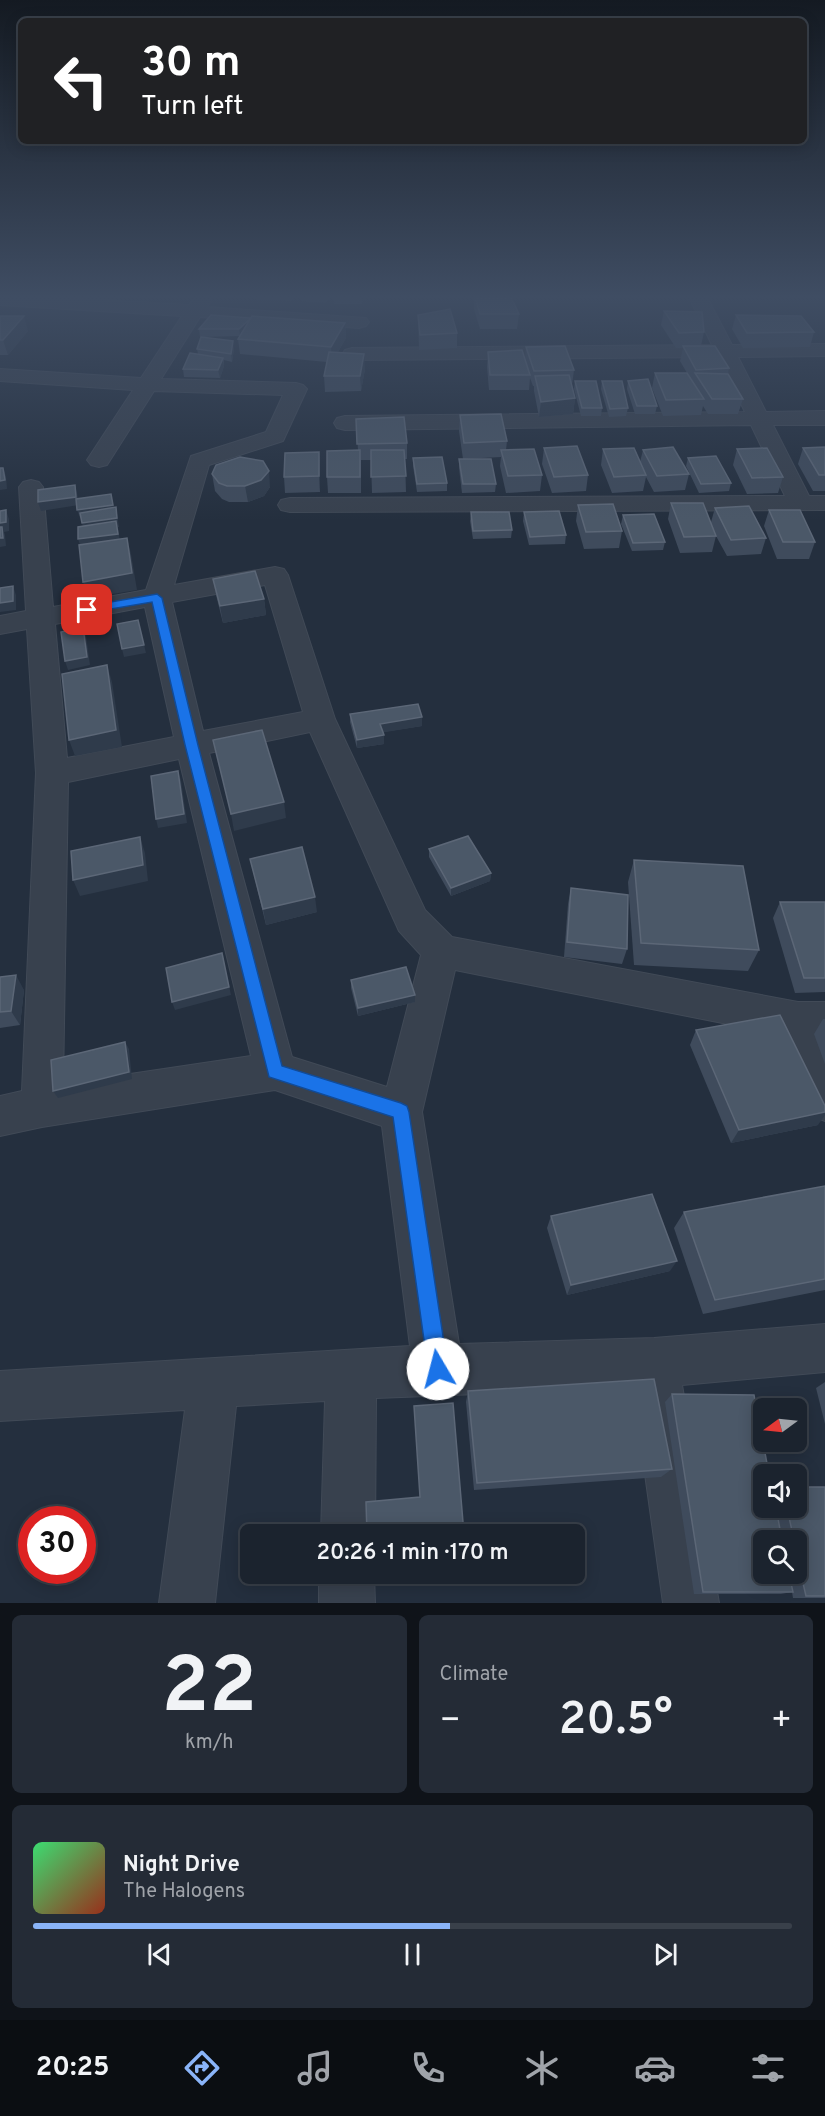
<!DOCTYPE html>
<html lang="en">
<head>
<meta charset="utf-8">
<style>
	body { margin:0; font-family:Overpass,sans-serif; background:#242b36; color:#f1f3f6; height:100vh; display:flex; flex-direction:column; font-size:22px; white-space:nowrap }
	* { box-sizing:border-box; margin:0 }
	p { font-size:20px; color:#a0a4aa }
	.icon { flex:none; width:33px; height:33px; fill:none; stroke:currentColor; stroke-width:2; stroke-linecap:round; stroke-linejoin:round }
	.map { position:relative; height:1603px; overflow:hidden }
	.sheet { display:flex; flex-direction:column; gap:12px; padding:12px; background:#0f1319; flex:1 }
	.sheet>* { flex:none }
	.guide { position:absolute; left:18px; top:18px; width:789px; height:126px; border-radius:9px; box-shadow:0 3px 15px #0003,0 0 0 2px #39404a; background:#202124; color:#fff; overflow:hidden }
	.needle { width:39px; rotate:255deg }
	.controls { position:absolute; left:753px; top:1398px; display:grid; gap:12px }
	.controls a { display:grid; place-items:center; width:54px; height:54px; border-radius:9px; background:#1b232e; box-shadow:0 3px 15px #0003,0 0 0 2px #39404a; font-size:30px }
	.speed { position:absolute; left:18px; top:1506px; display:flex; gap:12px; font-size:30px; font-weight:700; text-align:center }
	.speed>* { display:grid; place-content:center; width:78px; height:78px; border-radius:50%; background:#1b232e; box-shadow:0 3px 15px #0003,0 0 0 2px #39404a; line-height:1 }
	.speed .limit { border:9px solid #d22; background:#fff; color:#111 }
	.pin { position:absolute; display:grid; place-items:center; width:51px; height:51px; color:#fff; margin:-26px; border-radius:12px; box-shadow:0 3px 9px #0006 }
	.me { position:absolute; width:66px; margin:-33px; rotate:352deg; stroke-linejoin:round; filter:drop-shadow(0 0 4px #0008) }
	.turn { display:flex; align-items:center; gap:21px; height:126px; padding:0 24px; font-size:27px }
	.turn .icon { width:78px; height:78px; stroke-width:2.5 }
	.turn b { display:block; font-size:42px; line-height:51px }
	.big { font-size:45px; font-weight:600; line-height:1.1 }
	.sheet .widget { flex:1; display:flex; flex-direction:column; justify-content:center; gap:9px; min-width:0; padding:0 21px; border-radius:9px; background:#242b36 }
	.sheet .dial { align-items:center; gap:0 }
	.dial b { font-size:78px; line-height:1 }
	.song { display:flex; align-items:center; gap:18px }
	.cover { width:72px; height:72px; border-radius:9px; background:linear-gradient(135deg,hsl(140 70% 55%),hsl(10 70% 35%)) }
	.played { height:6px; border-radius:3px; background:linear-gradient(90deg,#8ab4f8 55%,#39404a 55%) }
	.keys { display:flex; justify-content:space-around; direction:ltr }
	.heat { display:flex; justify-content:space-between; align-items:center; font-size:33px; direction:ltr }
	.sheet .tiles { flex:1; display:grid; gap:12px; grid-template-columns:1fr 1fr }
	.widget:last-child { grid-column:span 2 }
	.trip { position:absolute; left:240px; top:1524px; width:345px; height:60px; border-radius:9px; background:#1b232e; box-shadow:0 3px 15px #0003,0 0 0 2px #39404a; font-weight:600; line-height:60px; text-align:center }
	.menu { display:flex; height:96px; justify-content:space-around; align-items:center; background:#0b0e12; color:#a0a4aa }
	.menu .icon { width:42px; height:42px }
	.menu .current { color:#8ab4f8 }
	.menu b { font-size:27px; color:#f1f3f6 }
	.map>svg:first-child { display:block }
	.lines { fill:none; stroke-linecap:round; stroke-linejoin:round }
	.street-casing { stroke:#414a57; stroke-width:2 }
	.street { fill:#38414e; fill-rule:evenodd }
	.wall { fill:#3f4b5c; fill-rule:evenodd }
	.shaded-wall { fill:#2f3b4b }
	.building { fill:#4b5868; stroke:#5c6777; stroke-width:1.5 }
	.route { fill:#1a73e8; stroke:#114b97; stroke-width:1.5 }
</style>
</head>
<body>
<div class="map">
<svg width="825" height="1603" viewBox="0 0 825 1603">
	<rect width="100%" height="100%" fill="#242f3e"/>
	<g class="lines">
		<g class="street-casing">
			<g id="street">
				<path d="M0,297H49L189,305L195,297H213L207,307L366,318L369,322L366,326L359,328L200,317L161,379L296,383L303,385L307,389L283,441L209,465L174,585L275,567L284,569L288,575L335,719L425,910L452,937L798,1002H825V1121L810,1115L783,1035L455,970L422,1112L459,1344L654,1338L825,1324V1372L682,1385L719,1603H663L633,1388L376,1398L375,1534H321L325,1401L236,1406L215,1603H159L185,1410L0,1421V1371L410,1346L382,1126L275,1090L42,1127L0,1136V1096L22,1091L36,773L27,629L0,634V616L26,611L19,487L23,482L31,480L39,482L43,487L53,607L146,590L191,456L266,432L283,395L154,391L107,465L99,467L91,465L87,460L133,390L0,381V369L141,378L182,316L0,305ZM265,585L303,712L203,731L172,602ZM145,607L174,737L67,758L55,624ZM310,732L394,920L399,931L421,955L387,1087L292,1057L209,753ZM179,759L251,1056L63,1084L68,782Z"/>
				<polygon points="689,297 707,297 732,345 825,344 825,356 738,357 766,412 825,411 825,425 773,425 809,496 825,496 825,510 290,512 281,510 278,505 281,500 290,498 785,496 751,425 345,430 337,428 334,423 337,418 345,416 745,412 718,357 352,360 345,358 342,354 345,350 352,348 712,345"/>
				<polygon points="319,1574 374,1574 375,1603 319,1603"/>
			</g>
		</g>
		<use href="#street" class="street"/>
	</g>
	<g class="wall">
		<polygon points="257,297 294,297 291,301 257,300"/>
		<polygon points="302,297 329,297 326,303 302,301"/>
		<polygon points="334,297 364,297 362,304 334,304"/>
		<polygon points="474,297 511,297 519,314 517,329 480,329 474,309"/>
		<polygon points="664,311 704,332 701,346 729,368 728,374 743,399 738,414 708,414 703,406 701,415 663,416 652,388 655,373 687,373 680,361 683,348 676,348 661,325"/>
		<polygon points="418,315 457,333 457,348 419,350"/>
		<polygon points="736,315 814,332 810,347 743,348 732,329"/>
		<polygon points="0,316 28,331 8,355 0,355"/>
		<polygon points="251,318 345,323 346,338 338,352 365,369 361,391 325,392 324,376 327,362 240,354 238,339 240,336 200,337 199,329"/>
		<polygon points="526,347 574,370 572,385 575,398 573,414 539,417 534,391 534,386 533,386 530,378 529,390 489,390 487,367 488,352 525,359"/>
		<polygon points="197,349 234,349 232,362 224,360 224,366 220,378 184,377 183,369 198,354"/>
		<polygon points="575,381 602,408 601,416 581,416 574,389"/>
		<polygon points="602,381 628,408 626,416 609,417 601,389"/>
		<polygon points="628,381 657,406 655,414 635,414 627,389"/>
		<polygon points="460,415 507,441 506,450 542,475 540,491 506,493 500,466 501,457 463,459 459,431"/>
		<polygon points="356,419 407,443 407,459 405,459 406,492 372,493 371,460 361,460 361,493 328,493 327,477 358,450"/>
		<polygon points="825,447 825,491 813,491 798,464 803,448"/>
		<polygon points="544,448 588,475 586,491 552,493 542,464"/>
		<polygon points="603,449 640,462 643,450 689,474 685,490 654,492 646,477 643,491 612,493 601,465"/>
		<polygon points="737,449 783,477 778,493 747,494 733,465"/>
		<polygon points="319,452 320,492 285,493 284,477"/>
		<polygon points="413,458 447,483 447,491 417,492 413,466"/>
		<polygon points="688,458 731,483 729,491 699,493 686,466"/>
		<polygon points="459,459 496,484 495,492 462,493 459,468"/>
		<polygon points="212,474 270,487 264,496 248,502 229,502 222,499 215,491"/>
		<polygon points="671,503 711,522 715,508 766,538 761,554 727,556 716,536 712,552 680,553 668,519"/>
		<polygon points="578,505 622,531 619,548 584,549 576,521"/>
		<polygon points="769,510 815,542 809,559 777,559 764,526"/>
		<polygon points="471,512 512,530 511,538 473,539 470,521"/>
		<polygon points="524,512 566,535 565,544 529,545 523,521"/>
		<polygon points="623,515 665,542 663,550 632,551 621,524"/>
		<polygon points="213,579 264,599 266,615 223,623 216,595"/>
		<polygon points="350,714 422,717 422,726 383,732 384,744 357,748 350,722"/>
		<polygon points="429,849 491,873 490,881 451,896 429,857"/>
		<polygon points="250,859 317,912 266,925"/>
		<polygon points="634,860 759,950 748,971 634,965 628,882"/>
		<polygon points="571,888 627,949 622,964 564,957 568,904"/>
		<polygon points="780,902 825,902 825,992 795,993 773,918"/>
		<polygon points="0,977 24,990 20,1025 0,1028"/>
		<polygon points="351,980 415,1002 358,1016 351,988"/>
		<polygon points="823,1019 825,1019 825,1064 814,1034"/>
		<polygon points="696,1030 818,1125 731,1143 690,1045"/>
		<polygon points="825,1186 825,1290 703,1314 674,1228 684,1212"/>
		<polygon points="551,1216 670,1271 567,1295 547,1228"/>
		<polygon points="825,1382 825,1424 816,1388"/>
		<polygon points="468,1391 672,1469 661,1477 474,1490 466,1402"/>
		<path d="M672,1394L764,1508H796L825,1487V1598H793L792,1592L781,1594H694L665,1402ZM764,1540H796V1574H764Z"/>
	</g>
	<g class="shaded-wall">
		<polygon points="361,297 364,297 362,304"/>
		<polygon points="24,316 28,331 8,355 3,340"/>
		<polygon points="251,318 252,325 240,336 239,329"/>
		<polygon points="345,323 346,338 332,362 331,347"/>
		<polygon points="233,341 234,349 232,362 231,354"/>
		<polygon points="364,354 365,369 361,391 360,376"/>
		<polygon points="223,358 224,366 220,378 218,370"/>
		<polygon points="575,398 573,414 539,417 541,402"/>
		<polygon points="319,452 320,467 320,492 319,476"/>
		<polygon points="3,468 6,476 7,489 0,490 0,481"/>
		<polygon points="269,471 270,487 264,496 248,502 245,486"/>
		<polygon points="75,485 77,493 79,505 41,511 38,502"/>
		<polygon points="111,494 115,513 80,518 77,510"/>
		<polygon points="116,507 119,527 118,527 120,542 81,548 78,539 84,532 82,523"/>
		<polygon points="6,510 9,519 9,531 4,532 5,535 6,546 0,547 0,523"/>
		<polygon points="127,538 131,554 137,590 88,598 83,582"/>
		<polygon points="13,586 16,595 16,610 0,612 0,603"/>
		<polygon points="264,599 266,615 223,623 220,606"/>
		<polygon points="138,620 146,653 124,657 122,649"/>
		<polygon points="83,627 86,636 90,665 68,670 65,661"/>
		<polygon points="107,665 112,682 122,747 75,756 69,740"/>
		<polygon points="422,717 422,726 380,733 380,724"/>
		<polygon points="384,735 384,744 357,748 357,740"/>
		<polygon points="178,771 181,780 187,823 158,828 156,819"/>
		<polygon points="284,802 286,818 234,831 231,814"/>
		<polygon points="140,837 145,853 148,881 80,896 73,880"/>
		<polygon points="491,873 490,881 451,896 451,888"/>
		<polygon points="315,897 317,912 266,925 263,909"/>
		<polygon points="224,961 231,995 175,1010 172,1002"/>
		<polygon points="16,975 24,990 20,1025 11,1011"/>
		<polygon points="415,995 415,1002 358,1016 358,1008"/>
		<polygon points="125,1042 129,1049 132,1079 58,1098 53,1091"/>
		<polygon points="825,1112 825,1115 818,1125 731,1143 739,1130"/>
		<polygon points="677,1261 670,1271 567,1295 571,1285"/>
	</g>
	<g class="building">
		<polygon points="475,297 511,297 519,314 480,314"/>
		<polygon points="450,309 457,333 420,335 418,315"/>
		<polygon points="664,311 702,312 704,332 679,333"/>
		<polygon points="211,315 251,318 239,329 199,329"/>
		<polygon points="736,315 801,316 814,332 747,333"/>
		<polygon points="0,316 24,316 3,340 0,340"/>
		<polygon points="252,316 345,323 331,347 238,339"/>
		<polygon points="201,337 233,341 231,354 197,349"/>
		<polygon points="565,346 574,370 534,371 526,347"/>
		<polygon points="683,346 715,346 729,368 696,370"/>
		<polygon points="522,350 530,375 490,375 488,352"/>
		<polygon points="329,352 364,354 360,376 324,376"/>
		<polygon points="190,353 223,358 218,370 183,369"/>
		<polygon points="655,373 687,373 704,399 666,400"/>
		<polygon points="695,373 728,374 743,399 712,399"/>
		<polygon points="569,375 575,398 541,402 535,376"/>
		<polygon points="648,379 657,406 637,406 628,381"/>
		<polygon points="575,381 596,381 602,408 582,408"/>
		<polygon points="602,381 622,381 628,408 610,409"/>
		<polygon points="501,414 507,441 464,443 460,415"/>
		<polygon points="404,417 407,443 357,444 356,419"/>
		<polygon points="577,446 588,475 554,477 544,448"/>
		<polygon points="673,447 689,474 657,476 643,450"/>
		<polygon points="825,447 825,475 819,475 803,448"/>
		<polygon points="634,448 646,475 614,477 603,449"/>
		<polygon points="767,448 783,477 752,478 737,449"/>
		<polygon points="534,449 542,475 508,476 501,450"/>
		<polygon points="360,450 360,477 327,477 327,451"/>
		<polygon points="371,450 404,450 406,476 371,477"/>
		<polygon points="319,452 319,476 284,477 285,453"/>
		<polygon points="716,456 731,483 701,484 688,458"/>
		<polygon points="240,457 263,461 269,471 261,480 245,486 227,486 219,483 212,474 216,465"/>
		<polygon points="442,457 447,483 417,484 413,458"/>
		<polygon points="459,459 491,459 496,484 463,484"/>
		<polygon points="0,468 3,468 5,480 0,481"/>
		<polygon points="75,485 76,497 38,502 38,490"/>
		<polygon points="111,494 113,505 77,510 76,499"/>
		<polygon points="671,503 703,503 716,536 684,537"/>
		<polygon points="613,504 622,531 586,532 578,505"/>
		<polygon points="749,506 766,538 731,540 715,508"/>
		<polygon points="116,507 117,518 82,523 80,513"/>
		<polygon points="6,510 6,522 0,523 0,511"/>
		<polygon points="769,510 800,510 815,542 783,542"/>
		<polygon points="559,511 566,535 530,537 524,512"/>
		<polygon points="471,512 509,512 512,530 473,531"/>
		<polygon points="654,514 665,542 633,543 623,515"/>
		<polygon points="116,521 118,534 78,539 78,527"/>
		<polygon points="0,527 2,527 3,538 0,538"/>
		<polygon points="127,538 132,573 83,582 79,545"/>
		<polygon points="255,571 264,599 220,606 213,579"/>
		<polygon points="13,586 13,601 0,603 0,588"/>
		<polygon points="138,620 144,645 122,649 117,624"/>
		<polygon points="83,627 87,657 65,661 61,632"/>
		<polygon points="107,665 116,730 69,740 62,674"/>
		<polygon points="418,704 422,717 380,724 384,735 357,740 350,714"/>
		<polygon points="262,730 284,802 231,814 213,740"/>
		<polygon points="178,771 184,814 156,819 151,776"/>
		<polygon points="468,836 491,873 451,888 429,849"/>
		<polygon points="140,837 143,865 73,880 71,851"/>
		<polygon points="302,847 315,897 263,909 250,859"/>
		<polygon points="634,860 743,866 759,950 641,943"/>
		<polygon points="571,888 628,895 627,949 567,942"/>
		<polygon points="780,902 825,902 825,978 804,978"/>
		<polygon points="222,953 229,987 172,1002 166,968"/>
		<polygon points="406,967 415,995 358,1008 351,980"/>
		<polygon points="16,975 11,1011 0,1012 0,977"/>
		<polygon points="780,1015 825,1106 825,1112 739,1130 696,1030"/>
		<polygon points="125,1042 129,1072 53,1091 51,1060"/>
		<polygon points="825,1186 825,1279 715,1300 684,1212"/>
		<polygon points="652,1194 677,1261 571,1285 551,1216"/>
		<polygon points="654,1379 672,1469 477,1483 468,1391"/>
		<polygon points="672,1394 754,1395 769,1474 764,1474 764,1508 776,1508 782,1540 764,1540 764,1574 789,1574 793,1592 703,1592"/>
		<polygon points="453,1403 464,1534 367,1534 366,1502 420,1497 414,1406"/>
		<polygon points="796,1487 825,1487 825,1596 806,1596 796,1553 796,1540 794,1540 787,1508 796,1508"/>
	</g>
	<linearGradient id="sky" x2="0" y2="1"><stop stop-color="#141a22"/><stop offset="0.57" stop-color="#3f4d63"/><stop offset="1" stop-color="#3f4d63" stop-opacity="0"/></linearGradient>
	<rect width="825" height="521" fill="url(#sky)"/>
	<polygon class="route" points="157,594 162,598 198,745 282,1066 401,1103 407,1106 409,1112 448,1369 445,1376 438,1379 431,1376 428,1369 393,1117 269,1077 185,745 152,602 87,613 82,610 87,606"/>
</svg>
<div class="controls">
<a><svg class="needle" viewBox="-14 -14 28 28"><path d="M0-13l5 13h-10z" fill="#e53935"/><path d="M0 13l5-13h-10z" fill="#a0a4aa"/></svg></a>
<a><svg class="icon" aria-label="sound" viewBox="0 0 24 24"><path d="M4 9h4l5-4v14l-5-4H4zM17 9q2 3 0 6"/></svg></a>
<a><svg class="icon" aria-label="search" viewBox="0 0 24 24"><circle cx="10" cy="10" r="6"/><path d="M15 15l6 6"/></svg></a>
</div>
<div class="speed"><div class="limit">30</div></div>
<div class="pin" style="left:87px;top:610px;background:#d93025"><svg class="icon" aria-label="arrive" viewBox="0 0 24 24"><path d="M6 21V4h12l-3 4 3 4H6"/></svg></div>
<svg class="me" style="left:438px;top:1369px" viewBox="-20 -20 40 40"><circle r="19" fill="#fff"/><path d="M0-13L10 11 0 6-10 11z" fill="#1a73e8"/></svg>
<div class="trip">20:26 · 1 min · 170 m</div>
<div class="guide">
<div class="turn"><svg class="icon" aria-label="left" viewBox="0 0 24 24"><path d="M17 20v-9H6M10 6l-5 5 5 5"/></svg><div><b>30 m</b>Turn left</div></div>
</div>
</div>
<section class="sheet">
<div class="tiles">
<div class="widget dial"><b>22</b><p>km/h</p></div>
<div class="widget"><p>Climate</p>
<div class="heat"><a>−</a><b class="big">20.5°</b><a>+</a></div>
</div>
<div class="widget">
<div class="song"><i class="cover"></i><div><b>Night Drive</b><p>The Halogens</p></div></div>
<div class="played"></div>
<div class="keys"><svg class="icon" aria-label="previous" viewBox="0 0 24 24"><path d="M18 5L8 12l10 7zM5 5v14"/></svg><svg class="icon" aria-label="pause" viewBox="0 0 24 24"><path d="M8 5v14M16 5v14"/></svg><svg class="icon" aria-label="next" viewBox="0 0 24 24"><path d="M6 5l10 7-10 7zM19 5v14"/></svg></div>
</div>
</div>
</section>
<nav class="menu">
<b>20:25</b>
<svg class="icon current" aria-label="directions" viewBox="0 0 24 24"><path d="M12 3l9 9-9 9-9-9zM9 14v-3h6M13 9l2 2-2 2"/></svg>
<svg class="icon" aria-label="music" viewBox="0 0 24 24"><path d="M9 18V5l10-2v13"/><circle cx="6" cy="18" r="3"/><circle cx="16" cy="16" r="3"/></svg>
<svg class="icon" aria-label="phone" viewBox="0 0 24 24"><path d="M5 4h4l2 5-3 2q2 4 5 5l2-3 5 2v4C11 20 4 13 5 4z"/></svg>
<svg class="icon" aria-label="climate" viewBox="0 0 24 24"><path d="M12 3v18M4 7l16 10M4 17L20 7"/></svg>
<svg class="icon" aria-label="car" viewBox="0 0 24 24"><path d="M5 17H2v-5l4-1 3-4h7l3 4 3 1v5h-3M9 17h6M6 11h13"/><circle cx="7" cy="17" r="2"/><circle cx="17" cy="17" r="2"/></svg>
<svg class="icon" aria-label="filters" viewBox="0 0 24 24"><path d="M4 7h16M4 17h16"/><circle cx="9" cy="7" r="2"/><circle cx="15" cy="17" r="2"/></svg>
</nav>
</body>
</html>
